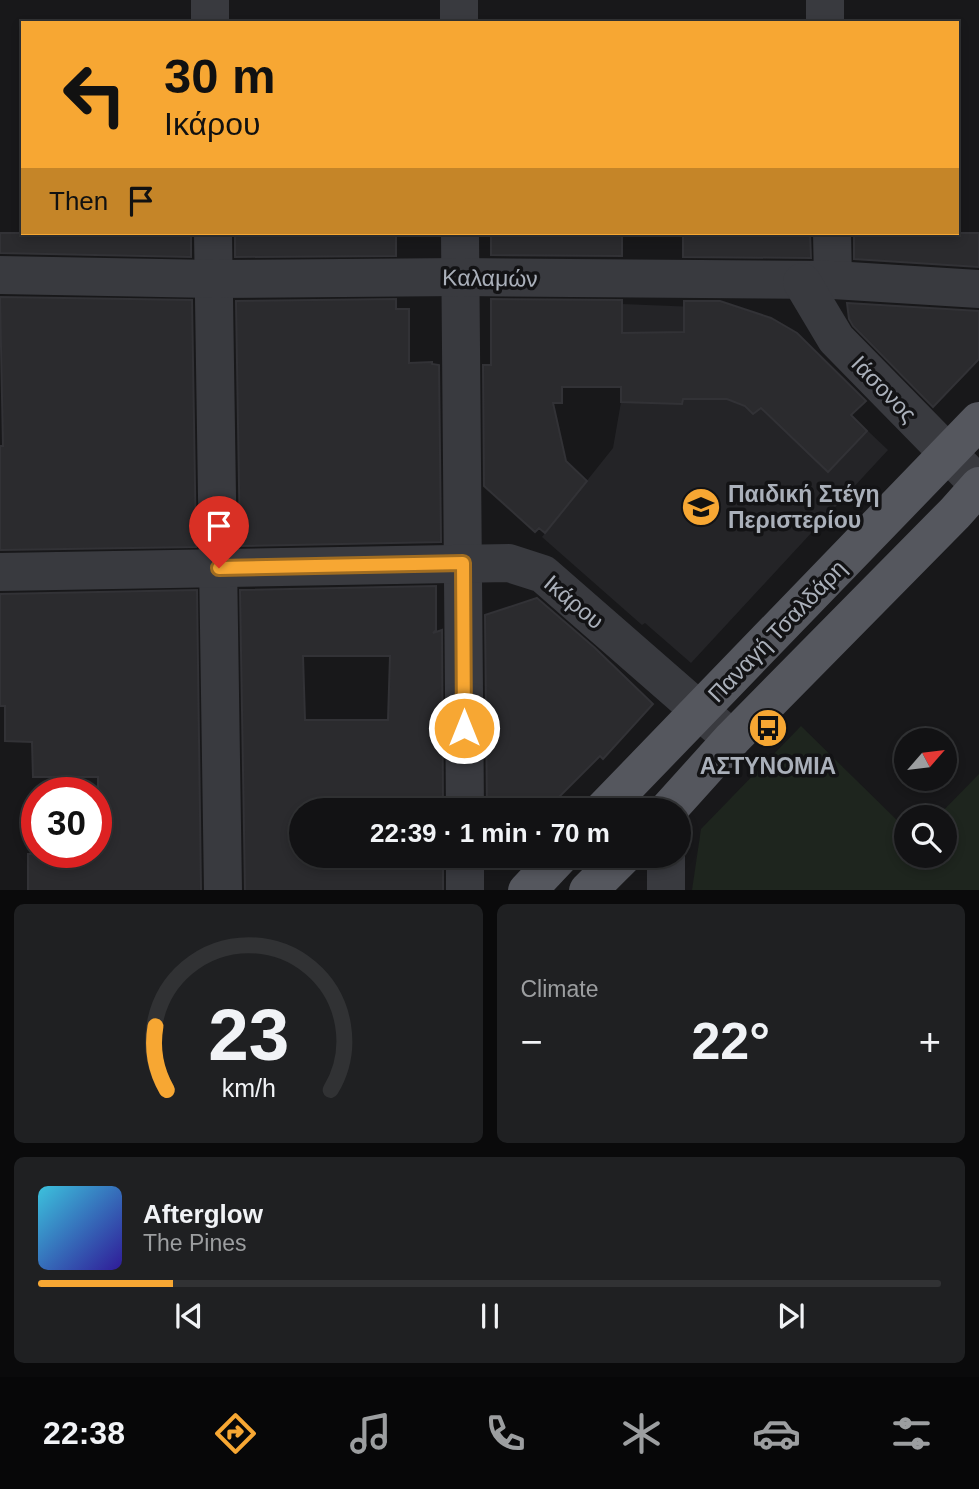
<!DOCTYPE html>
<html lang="en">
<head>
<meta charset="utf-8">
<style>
	body { margin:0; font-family:Arial,sans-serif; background:#1f2022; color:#f1f3f6; height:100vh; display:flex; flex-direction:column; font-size:26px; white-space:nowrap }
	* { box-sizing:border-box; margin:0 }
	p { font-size:23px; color:#9c9ea0 }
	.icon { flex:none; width:38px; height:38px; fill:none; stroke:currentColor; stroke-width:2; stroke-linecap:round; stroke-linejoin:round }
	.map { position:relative; height:890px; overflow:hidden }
	.side { display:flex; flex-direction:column; gap:14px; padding:14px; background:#0a0a0b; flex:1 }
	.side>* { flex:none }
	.hud { position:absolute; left:21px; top:21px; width:938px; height:214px; border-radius:0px; box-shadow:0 4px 10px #0003,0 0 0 2px #313234; background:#f7a733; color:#111; overflow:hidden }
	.needle { width:46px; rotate:62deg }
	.tools { position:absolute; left:894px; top:728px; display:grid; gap:14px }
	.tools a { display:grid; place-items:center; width:63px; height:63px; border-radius:50%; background:#121214; box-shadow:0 4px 10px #0003,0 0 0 2px #313234; font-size:35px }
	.speed { position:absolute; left:21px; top:777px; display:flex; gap:14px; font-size:35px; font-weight:700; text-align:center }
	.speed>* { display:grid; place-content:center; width:91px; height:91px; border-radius:50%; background:#121214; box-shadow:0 4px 10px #0003,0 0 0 2px #313234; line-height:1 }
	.speed .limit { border:10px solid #d22; background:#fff; color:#111 }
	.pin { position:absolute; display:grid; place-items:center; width:60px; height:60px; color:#fff; margin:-72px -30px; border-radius:50% 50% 50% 0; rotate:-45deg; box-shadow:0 0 7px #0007 }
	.pin .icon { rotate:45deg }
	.me { position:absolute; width:77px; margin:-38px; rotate:0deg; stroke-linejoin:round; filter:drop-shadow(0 0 5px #0008) }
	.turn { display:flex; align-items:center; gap:24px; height:147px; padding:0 28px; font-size:32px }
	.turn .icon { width:91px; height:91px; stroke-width:2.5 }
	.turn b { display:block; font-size:49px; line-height:60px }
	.then { display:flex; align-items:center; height:66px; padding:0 28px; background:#0003; gap:14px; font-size:26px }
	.big { font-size:52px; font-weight:800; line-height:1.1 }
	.side .tile { flex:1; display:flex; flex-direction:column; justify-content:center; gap:10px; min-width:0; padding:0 24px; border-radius:10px; background:#1f2022 }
	.side .dial { align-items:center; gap:0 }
	.dial svg { height:182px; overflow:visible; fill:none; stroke:#313234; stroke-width:7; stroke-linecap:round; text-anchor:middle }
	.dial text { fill:#f1f3f6; stroke:none }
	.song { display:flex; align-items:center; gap:21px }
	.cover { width:84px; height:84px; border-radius:10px; background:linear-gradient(135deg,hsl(190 70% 55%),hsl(250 70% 35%)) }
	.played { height:7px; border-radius:4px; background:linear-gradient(90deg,#f7a733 15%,#313234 15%) }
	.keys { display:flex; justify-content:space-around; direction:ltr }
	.heat { display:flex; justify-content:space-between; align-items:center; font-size:38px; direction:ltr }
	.side .tiles { flex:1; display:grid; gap:14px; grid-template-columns:1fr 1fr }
	.tile:last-child { grid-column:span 2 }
	.trip { position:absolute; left:289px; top:798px; width:402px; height:70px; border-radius:35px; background:#121214; box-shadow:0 4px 10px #0003,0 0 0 2px #313234; font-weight:800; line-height:70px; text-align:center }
	.dock { display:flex; height:112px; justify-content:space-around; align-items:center; background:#070708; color:#9c9ea0 }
	.dock .icon { width:49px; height:49px }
	.dock .selected { color:#f7a733 }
	.dock b { font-size:32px; color:#f1f3f6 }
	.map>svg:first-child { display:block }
	.built { fill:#242427 }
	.green { fill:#1e251e }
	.building { fill:#2b2b2e; stroke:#323236; stroke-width:2; fill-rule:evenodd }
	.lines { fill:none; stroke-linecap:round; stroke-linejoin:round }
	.minor { stroke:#393a3f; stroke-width:38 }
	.major { stroke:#55575e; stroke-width:38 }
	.route-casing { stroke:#a16d21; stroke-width:18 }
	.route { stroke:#f7a733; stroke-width:12 }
	.labels { text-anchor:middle; stroke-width:7; stroke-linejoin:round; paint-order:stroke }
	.street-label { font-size:23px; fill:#aab0ba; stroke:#131315 }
	.poi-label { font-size:23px; font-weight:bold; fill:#aab0ba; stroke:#131315; text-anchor:start }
</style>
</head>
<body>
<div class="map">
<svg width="979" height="891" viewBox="0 0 979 891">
	<rect width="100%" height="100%" fill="#18181a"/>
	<polygon class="built" points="622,304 746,309 771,318 797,333 866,401 851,415 888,450 691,663 645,623 642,625 542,537 613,448 621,402"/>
	<polygon class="green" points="801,726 906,829 906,856 945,856 945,817 937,817 979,774 979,890 692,890 701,829"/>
	<g class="building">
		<polygon points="0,233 191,233 191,257 0,253"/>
		<polygon points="235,233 396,233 396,256 235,257"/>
		<polygon points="491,233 622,233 622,256 491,255"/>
		<polygon points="683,233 810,233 811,258 683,257"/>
		<polygon points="854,233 979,233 979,267 854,259"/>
		<polygon points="0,297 192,300 196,547 0,550 0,446 3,446"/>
		<polygon points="396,299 396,309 409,309 409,363 432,362 432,364 439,365 441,542 240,546 236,301"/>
		<polygon points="491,299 622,300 622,333 684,332 684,301 720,301 771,318 797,333 866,401 851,415 867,431 828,472 761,408 753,414 745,406 727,399 683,399 682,404 621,402 621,387 562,387 562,403 553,403 566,461 587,481 545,533 539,528 535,532 484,486 483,365 491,365"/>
		<polygon points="847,303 979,311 979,359 933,407 853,326 849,319"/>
		<path d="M436,586V630L433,633L442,630L443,810H301V856H443V891H245L240,590ZM303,656H390L388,720H305Z"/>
		<polygon points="197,590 201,891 28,891 28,854 98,853 98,777 33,777 32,742 5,741 5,706 0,706 0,594"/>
		<polygon points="537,598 595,648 653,704 603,759 600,756 546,810 487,810 485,615"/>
	</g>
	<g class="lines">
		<g class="minor">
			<polyline points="210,0 210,23"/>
			<polyline points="459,0 459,23"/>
			<polyline points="825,0 825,23"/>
			<polyline points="213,233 223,891"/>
			<polyline points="460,233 465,810"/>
			<polyline points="832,233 833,280"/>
			<polyline points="0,275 214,279 461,277 833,280 979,289"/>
			<polyline points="802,282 836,339 979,485"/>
			<polyline points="0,572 509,563 543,574 732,739"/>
			<polyline points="465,856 465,891"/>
			<polyline points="666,891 666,856"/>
		</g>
		<g class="major">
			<polyline points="603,810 979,421"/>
			<polyline points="668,810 732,739 955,513 979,486"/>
			<polyline points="527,891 560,856"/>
			<polyline points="588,891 623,856"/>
		</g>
	</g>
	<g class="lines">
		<g class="route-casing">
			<polyline id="route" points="219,568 463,563 464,728"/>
		</g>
		<use href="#route" class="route"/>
	</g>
	<defs>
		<g id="school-disc" transform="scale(2.0125)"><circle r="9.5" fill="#f7a733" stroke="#131315"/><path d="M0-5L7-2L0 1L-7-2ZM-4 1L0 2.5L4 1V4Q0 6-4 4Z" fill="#111"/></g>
		<g id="bus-disc" transform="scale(2.0125)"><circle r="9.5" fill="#f7a733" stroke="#131315"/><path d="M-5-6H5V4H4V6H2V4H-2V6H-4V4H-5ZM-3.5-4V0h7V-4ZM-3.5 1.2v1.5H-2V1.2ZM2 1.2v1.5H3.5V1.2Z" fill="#111"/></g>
	</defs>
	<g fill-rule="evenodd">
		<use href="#school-disc" x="701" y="507"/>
		<use href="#bus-disc" x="768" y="728"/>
	</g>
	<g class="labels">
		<g class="street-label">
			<text transform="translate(490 278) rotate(1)" y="8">Καλαμών</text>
			<text transform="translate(884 389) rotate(46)" y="8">Ιάσονος</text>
			<text transform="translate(574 602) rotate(40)" y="8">Ικάρου</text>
			<text transform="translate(777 631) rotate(-46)" y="8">Παναγή Τσαλδάρη</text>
		</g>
		<g class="poi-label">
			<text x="728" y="502">Παιδική Στέγη<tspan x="728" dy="26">Περιστερίου</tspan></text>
			<text x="768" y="774" text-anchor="middle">ΑΣΤΥΝΟΜΙΑ</text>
		</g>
	</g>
</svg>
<div class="tools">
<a><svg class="needle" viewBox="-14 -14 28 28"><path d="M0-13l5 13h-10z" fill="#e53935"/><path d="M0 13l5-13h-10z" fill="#9c9ea0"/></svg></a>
<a><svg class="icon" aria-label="search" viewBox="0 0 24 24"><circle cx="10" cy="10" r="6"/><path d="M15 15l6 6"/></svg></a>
</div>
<div class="speed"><div class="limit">30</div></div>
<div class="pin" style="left:219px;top:568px;background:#d93025"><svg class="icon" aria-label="arrive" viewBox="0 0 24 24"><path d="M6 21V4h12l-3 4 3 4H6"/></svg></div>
<svg class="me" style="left:464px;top:728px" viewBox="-20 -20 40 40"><circle r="17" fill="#f7a733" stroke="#fff" stroke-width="3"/><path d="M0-11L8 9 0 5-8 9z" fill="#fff"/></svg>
<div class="trip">22:39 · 1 min · 70 m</div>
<div class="hud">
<div class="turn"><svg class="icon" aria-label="left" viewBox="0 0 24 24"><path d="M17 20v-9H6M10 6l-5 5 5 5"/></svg><div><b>30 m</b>Ικάρου</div></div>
<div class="then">Then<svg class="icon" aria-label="arrive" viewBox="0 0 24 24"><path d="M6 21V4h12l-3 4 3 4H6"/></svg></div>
</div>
</div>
<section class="side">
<div class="tiles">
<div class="tile dial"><svg viewBox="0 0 100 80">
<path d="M14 69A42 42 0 1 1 86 69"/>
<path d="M14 69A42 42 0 0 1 9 41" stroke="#f7a733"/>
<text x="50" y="56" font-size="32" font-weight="700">23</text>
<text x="50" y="72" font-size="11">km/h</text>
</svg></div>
<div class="tile"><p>Climate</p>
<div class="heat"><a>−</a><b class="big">22°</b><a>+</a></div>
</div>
<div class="tile">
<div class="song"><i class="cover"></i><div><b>Afterglow</b><p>The Pines</p></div></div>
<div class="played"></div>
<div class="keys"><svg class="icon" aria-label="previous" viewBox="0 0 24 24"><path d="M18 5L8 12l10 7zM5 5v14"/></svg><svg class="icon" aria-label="pause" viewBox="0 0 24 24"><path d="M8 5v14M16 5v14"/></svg><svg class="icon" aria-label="next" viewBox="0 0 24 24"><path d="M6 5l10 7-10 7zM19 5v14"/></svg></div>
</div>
</div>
</section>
<nav class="dock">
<b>22:38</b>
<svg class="icon selected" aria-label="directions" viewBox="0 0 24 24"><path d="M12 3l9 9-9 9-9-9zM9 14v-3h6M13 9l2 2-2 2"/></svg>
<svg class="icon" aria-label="music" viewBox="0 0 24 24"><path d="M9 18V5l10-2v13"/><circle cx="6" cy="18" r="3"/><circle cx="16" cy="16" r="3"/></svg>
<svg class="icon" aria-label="phone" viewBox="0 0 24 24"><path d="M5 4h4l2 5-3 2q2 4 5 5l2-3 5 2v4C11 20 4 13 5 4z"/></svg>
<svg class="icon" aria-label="climate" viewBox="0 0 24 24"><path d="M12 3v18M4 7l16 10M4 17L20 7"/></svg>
<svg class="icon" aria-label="car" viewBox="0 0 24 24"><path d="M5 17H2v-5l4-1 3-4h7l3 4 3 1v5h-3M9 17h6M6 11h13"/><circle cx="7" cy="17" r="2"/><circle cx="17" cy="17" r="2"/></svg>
<svg class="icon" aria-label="filters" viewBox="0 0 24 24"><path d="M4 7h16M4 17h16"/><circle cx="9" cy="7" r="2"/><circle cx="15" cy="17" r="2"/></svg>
</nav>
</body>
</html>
